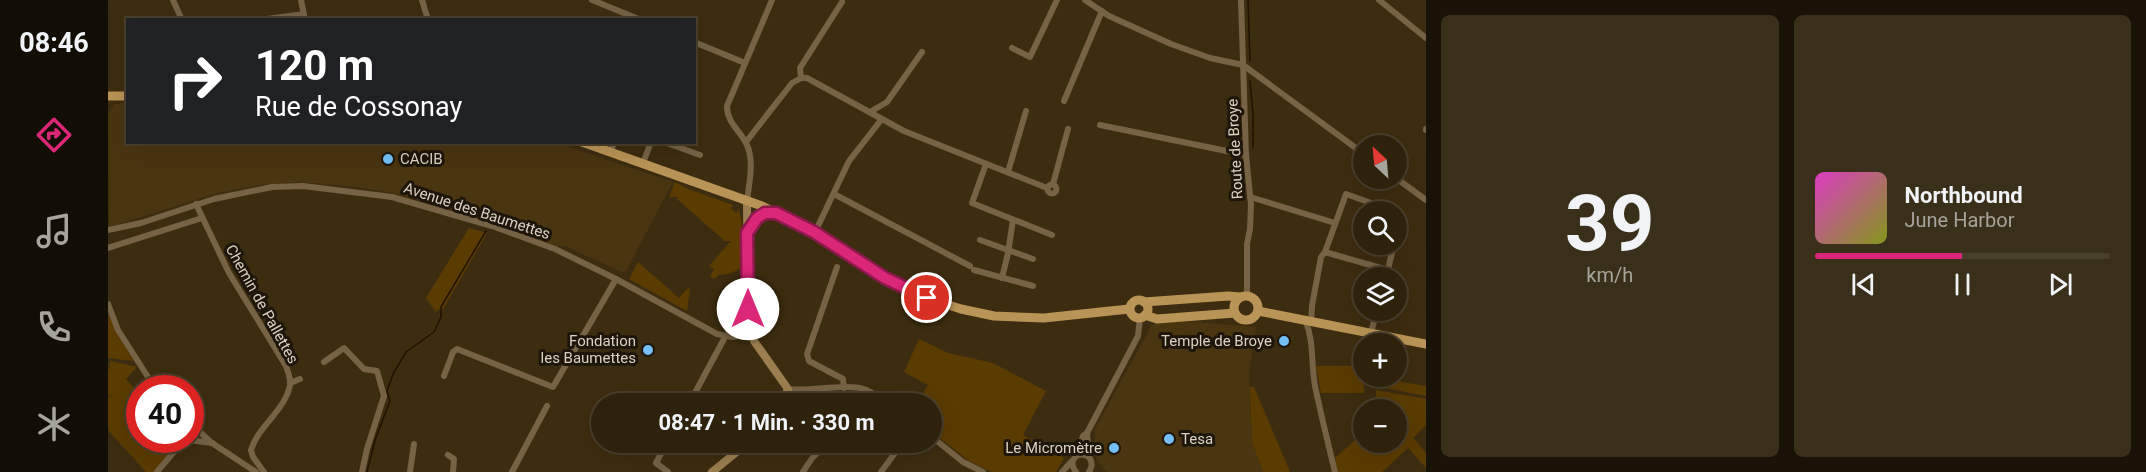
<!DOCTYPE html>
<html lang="de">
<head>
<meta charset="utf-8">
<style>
	body { margin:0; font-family:Roboto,sans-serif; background:#3a2f1a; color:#f1f3f6; height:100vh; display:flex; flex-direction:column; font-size:22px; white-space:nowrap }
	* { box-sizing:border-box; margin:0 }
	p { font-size:20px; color:#a7a49d }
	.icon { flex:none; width:33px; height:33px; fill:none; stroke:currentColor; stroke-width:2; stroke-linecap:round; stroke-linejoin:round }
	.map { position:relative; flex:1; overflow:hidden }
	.sheet { display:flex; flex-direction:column; gap:15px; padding:15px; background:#191307; width:720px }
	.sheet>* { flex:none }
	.banner { position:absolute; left:18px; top:18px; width:570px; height:126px; border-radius:0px; box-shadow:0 6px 24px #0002,0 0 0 2px #493f2d; background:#202124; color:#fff; overflow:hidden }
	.needle { width:39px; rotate:334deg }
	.fabs { position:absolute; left:1245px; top:135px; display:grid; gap:12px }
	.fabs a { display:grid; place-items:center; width:54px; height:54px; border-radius:50%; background:#2e220c; box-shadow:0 6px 24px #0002,0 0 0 2px #493f2d; font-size:30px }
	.speed { position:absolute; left:18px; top:375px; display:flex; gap:12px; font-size:30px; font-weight:700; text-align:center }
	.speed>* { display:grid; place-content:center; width:78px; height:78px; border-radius:50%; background:#2e220c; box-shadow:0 6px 24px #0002,0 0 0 2px #493f2d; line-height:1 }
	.speed .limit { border:9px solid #d22; background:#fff; color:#111 }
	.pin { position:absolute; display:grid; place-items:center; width:51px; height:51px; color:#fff; margin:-26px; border:3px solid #fff; border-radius:50%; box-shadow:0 2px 6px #0007 }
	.me { position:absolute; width:66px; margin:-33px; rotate:0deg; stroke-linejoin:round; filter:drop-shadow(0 0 4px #0008) }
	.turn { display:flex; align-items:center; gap:21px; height:126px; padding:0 30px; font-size:27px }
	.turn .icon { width:78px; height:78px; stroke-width:2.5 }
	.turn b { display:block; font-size:42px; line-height:51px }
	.sheet .widget { flex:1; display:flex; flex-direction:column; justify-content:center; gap:9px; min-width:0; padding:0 21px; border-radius:9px; background:#3a2f1a }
	.sheet .dial { align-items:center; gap:0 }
	.dial b { font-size:78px; line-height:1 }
	.song { display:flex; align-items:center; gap:18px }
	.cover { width:72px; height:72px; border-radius:9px; background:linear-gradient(135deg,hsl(310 70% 55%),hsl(70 70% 35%)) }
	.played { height:6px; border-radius:3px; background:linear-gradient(90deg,#db2777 50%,#493f2d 50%) }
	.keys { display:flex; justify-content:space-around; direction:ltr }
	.sheet .tiles { flex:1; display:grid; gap:15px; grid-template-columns:repeat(2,1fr) }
	.trip { position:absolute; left:483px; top:393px; width:351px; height:60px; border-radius:30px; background:#2e220c; box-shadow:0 6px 24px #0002,0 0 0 2px #493f2d; font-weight:700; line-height:60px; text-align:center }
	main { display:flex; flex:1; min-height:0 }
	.tab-bar { display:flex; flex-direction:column; width:108px; justify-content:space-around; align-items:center; background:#120e05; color:#a7a49d }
	.tab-bar .icon { width:42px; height:42px }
	.tab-bar .active { color:#db2777 }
	.tab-bar b { font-size:27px; color:#f1f3f6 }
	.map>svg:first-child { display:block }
	.built { fill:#4a3511 }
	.green { fill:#5a3c00 }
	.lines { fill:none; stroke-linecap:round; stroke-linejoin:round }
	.stream { stroke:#1f1200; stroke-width:1.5 }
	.street { stroke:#766346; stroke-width:6 }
	.secondary { stroke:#9c7f50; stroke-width:8 }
	.primary { stroke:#ba9456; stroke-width:9 }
	.route-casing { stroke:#8e194d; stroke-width:15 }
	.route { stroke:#db2777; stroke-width:10 }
	.poi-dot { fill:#74c0f6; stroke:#1e160b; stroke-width:2 }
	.labels { text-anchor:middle; stroke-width:6; stroke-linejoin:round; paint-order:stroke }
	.street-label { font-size:15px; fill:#dbd1c1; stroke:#1e160b }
	.poi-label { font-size:15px; fill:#dbd1c1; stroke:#1e160b; text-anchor:end }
</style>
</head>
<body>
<main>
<nav class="tab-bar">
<b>08:46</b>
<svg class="icon active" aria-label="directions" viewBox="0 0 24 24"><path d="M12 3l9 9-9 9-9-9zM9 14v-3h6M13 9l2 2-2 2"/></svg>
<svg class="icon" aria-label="music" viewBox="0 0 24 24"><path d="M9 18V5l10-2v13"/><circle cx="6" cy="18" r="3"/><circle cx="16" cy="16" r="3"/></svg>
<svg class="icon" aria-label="phone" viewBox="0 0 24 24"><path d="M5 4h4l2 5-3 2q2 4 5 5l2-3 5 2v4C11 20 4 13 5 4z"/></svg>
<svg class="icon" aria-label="climate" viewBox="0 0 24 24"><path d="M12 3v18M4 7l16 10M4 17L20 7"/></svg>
</nav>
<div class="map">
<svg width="1318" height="472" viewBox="0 0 1318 472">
	<rect width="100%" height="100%" fill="#3d2d10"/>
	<g class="built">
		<polygon points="19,103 20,142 449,143 565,182 518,271 514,272 457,246 448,246 374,218 281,192 241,186 192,182 152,185 109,193 8,225 1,226 0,112 7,104"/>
		<polygon points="1063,320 1148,327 1141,373 1144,442 1155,472 1000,472 993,466 986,452 987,429 1044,325 1050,322"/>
	</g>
	<g class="green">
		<polygon points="567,182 580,189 625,205 623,208 628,213 631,210 634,224 635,268 620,274 610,275 607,279 602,276 606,269 601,266 623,241 617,241 569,199 570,197 561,197"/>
		<polygon points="361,228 379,233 334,311 331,309 328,312 318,298"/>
		<polygon points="530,262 571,298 580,288 582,289 579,311 521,279"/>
		<polygon points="0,313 10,336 26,361 0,358"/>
		<polygon points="811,339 840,353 885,363 938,391 915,435 956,458 948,472 884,472 861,461 824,432 824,404 809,403 820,385 796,372"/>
		<polygon points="0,361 2,373 2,361 29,367 18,379 31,393 32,440 74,440 46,472 38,472 0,430 0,398 5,393 0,396"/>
		<polygon points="1208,366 1255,366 1256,393 1213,393"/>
		<polygon points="1264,377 1318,386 1318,396 1262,385"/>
		<polygon points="1142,387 1146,387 1182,472 1155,472 1144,442"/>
		<polygon points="1268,390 1318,399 1318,425 1305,438 1318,453 1318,468 1300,448 1274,472 1230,472 1227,458 1255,433 1256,442 1288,442 1288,410 1268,409"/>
	</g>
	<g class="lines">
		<g class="stream">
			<polyline points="1140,0 1142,61"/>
			<polyline points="1142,81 1145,114 1145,147"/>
			<polyline points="259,472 267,440 282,401 279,391 285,374 298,352 326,332 333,317 333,307 378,231"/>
		</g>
		<g class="street">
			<polyline points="65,0 74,20"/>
			<polyline points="193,0 197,20"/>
			<polyline points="314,0 320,20"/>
			<polyline points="484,0 533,20"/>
			<polyline points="977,0 1001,16 1063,44 1102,58 1135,65 1256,154"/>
			<polyline points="1133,0 1138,155 1143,205 1142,229 1139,244 1139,296"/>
			<polyline points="1271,0 1318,38"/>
			<polyline points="152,20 196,14"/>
			<polyline points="586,42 637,63"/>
			<polyline points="904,48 922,57 949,0"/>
			<polyline points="693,78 692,68 734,2"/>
			<polyline points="956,101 994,11"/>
			<polyline points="762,112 779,102 814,52"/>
			<polyline points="992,125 1138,155"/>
			<polyline points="1318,129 1318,130"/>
			<polyline points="556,142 592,155"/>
			<polyline points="638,142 684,83 693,78 699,78 796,131 939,188"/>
			<polyline points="503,152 506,142"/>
			<polyline points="535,163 543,142"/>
			<polyline points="878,164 864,203 944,235"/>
			<polyline points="900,172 918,111"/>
			<polyline points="1288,178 1318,200"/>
			<polyline points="945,184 960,129"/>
			<circle cx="944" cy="189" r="4.5"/>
			<polyline points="726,194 862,266"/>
			<polyline points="1142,197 1227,223"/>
			<path d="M639,201C641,183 647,160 638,143C631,129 619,123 619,106L664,0"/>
			<path d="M88,204L121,273L178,366C180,372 183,379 182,385C177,411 150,426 143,450L145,457L156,472"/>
			<polyline points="1288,212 1291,214 1292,221 1288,235"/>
			<polyline points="710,226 741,161 773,120"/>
			<polyline points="0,230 33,223 106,199 164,187 195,186 284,197 384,226 447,249 508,279 609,334 625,337 643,334"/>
			<polyline points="872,240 925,259"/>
			<polyline points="0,248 94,218"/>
			<polyline points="1217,252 1280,270"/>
			<polyline points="729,267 699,354 701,361 735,379 736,388"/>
			<polyline points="866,270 925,286"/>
			<polyline points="894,278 900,253 905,220"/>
			<polyline points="1278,278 1286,244"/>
			<polyline points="0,304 10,330 47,388"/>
			<path d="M1198,322C1206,342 1203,364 1207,386C1213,415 1220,443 1227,472"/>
			<polyline points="1203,322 1204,306 1213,257 1217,252 1238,194 1288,212"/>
			<polyline points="1263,333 1269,310"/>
			<polyline points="216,362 236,348 256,369 269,371 276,396 259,449 254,472"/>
			<polyline points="336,376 345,352 349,349 445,387 508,279"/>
			<polyline points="182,383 192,379"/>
			<path d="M680,389C703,392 736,383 756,389C765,392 773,399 781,404"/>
			<polyline points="581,404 617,337"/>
			<polyline points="82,423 104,443 148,472"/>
			<polyline points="979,433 981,457"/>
			<polyline points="824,437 855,462 875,472"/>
			<polyline points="81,440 104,443"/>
			<polyline points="559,442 548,463 560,472"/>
			<polyline points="340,455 346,459 345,472"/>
			<polyline points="969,455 975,436 979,433 1030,336 1032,318"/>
			<polyline points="49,472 75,441 80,440"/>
			<polyline points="302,472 306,444"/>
			<polyline points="404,472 439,406"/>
			<path d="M695,472C699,466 704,456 711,452C721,446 734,451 744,442"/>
			<polyline points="773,472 795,442"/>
			<polyline points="954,472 964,461"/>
			<path d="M968,472C959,461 969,450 981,457C985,463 984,467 981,472"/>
		</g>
		<g class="secondary">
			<polyline points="639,201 640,321 646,341 680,389 673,404"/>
			<path d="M641,230C647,217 654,213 668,213"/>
			<polyline points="604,472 641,442"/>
		</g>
		<g class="primary">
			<polyline points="0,96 20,96"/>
			<polyline points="474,142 654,206 706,233 781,280 819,298 853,309 886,316 936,318 1021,309"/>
			<circle cx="1138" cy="308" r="12"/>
			<circle cx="1031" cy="309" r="9"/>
			<polyline points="1036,302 1120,296 1132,297"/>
			<polyline points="1150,311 1318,344"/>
			<polyline points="1037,315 1049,319 1127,313"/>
		</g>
	</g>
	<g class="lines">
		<g class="route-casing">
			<polyline id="route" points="640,309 639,233 649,218 657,213 668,213 706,232 777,278 819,298"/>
		</g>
		<use href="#route" class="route"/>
	</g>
	<g class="poi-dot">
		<circle cx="280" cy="159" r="6"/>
		<circle cx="1176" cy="341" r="6"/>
		<circle cx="540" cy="350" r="6"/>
		<circle cx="1061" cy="439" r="6"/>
		<circle cx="1006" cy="448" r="6"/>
	</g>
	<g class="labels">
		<g class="street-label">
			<text transform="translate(1127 149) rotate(-93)" y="5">Route de Broye</text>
			<text transform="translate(369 211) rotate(18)" y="5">Avenue des Baumettes</text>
			<text transform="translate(154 304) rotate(61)" y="5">Chemin de Pallettes</text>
		</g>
		<g class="poi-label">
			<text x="292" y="164" text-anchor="start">CACIB</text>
			<text x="528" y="346">Fondation<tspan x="528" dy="17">les Baumettes</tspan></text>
			<text x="1164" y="346">Temple de Broye</text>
			<text x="1073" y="444" text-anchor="start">Tesa</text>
			<text x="994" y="453">Le Micromètre</text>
		</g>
	</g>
</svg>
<div class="fabs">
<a><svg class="needle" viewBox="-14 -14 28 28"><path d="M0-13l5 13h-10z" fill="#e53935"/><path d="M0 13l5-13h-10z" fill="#a7a49d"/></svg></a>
<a><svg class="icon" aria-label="search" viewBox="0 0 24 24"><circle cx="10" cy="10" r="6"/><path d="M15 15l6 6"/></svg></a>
<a><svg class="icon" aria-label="layers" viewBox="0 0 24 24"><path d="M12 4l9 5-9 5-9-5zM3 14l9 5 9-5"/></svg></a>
<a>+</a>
<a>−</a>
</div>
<div class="speed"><div class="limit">40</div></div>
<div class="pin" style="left:819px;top:298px;background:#d93025"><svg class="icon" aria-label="arrive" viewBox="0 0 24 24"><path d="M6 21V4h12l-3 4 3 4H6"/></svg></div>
<svg class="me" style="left:640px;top:309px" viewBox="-20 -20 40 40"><circle r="19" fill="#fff"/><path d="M0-13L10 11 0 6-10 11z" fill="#db2777"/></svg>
<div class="trip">08:47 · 1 Min. · 330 m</div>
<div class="banner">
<div class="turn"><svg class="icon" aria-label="right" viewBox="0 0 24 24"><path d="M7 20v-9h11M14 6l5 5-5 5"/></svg><div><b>120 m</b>Rue de Cossonay</div></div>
</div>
</div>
<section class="sheet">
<div class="tiles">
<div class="widget dial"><b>39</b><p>km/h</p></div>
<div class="widget">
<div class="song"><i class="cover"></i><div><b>Northbound</b><p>June Harbor</p></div></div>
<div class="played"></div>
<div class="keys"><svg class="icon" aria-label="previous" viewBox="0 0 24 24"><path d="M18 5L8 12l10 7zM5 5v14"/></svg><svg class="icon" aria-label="pause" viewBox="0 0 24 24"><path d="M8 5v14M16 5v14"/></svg><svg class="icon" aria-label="next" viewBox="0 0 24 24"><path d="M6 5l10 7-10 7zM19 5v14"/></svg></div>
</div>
</div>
</section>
</main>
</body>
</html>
